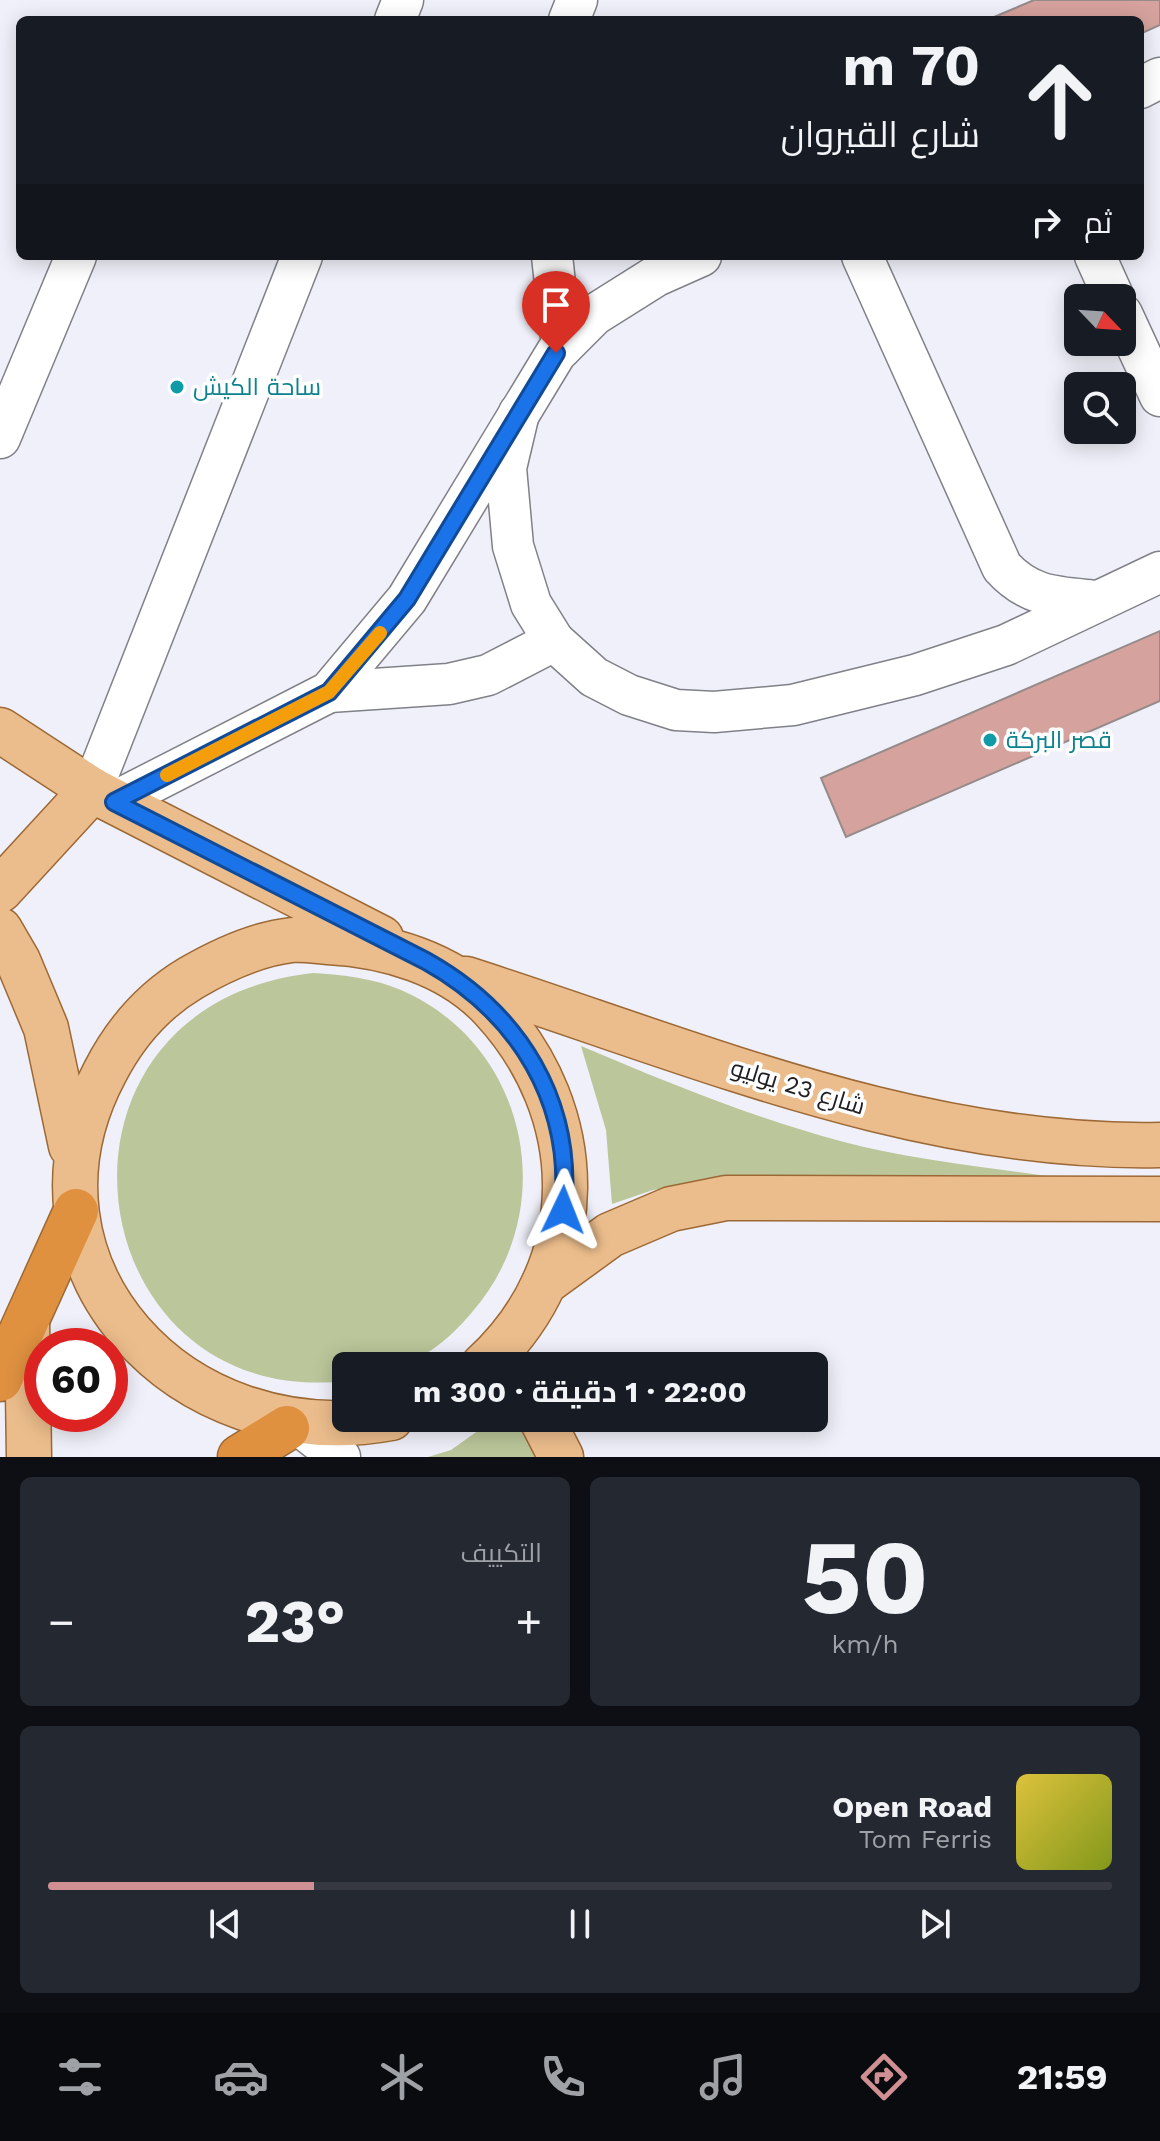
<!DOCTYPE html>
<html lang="ar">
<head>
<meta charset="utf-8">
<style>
	body { margin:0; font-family:"Work Sans",Cairo,sans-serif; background:#242831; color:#f1f3f6; direction:rtl; height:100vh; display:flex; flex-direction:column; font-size:30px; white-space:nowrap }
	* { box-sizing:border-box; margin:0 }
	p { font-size:26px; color:#9ea1a6 }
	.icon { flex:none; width:44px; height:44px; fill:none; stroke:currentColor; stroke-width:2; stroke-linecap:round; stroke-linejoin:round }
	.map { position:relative; height:1457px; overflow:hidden; direction:ltr }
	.sheet { display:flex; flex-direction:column; gap:20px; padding:20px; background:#0d0f14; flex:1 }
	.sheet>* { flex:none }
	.top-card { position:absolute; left:16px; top:16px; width:1128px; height:244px; border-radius:12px; box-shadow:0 4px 20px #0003; direction:rtl; background:#171b24; color:#f1f3f6; overflow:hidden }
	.needle { width:52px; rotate:115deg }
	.buttons { position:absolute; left:1064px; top:284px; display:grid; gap:16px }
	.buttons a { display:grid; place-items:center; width:72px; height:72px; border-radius:12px; background:#171b24; box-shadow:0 4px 20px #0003; font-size:40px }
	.speed { position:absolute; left:24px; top:1328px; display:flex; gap:16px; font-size:40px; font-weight:700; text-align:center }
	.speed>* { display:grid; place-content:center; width:104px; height:104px; border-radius:50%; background:#171b24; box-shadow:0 4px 20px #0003; line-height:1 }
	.speed .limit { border:12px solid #d22; background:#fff; color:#111 }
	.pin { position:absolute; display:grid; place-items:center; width:68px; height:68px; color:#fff; margin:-82px -34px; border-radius:50% 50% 50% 0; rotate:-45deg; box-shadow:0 0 8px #0007 }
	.pin .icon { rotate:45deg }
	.me { position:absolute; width:88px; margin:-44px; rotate:2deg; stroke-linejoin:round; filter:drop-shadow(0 0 6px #0008) }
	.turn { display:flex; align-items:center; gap:28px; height:168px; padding:0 32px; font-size:36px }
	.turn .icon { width:104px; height:104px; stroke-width:2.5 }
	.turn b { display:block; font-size:56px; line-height:68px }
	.then { display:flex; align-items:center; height:76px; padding:0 32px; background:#0003; gap:16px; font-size:30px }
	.big { font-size:60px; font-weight:700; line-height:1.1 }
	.sheet .widget { flex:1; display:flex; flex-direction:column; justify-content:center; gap:12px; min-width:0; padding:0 28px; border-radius:12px; background:#242831 }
	.sheet .dial { align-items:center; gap:0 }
	.dial b { font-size:104px; line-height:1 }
	.song { display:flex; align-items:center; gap:24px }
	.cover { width:96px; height:96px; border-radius:12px; background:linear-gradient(135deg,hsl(50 70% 55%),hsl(70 70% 35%)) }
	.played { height:8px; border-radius:4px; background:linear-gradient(90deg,#d08f92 25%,#363941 25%) }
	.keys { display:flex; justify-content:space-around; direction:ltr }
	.heat { display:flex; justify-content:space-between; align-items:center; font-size:44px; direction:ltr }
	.sheet .tiles { flex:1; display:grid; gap:20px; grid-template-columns:1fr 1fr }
	.widget:last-child { grid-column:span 2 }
	.trip { position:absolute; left:332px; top:1352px; width:496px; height:80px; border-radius:12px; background:#171b24; box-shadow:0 4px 20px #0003; font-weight:700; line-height:80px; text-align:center; direction:rtl }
	.tab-bar { display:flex; height:128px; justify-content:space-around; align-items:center; background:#090b0e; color:#9ea1a6 }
	.tab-bar .icon { width:56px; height:56px }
	.tab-bar .current { color:#d08f92 }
	.tab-bar b { font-size:36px; color:#f1f3f6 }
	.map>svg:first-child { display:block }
	.green { fill:#bbc69a }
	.building { fill:#d6a29d; stroke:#958b8a; stroke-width:2 }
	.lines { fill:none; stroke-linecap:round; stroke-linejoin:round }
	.minor-casing { stroke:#808188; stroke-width:43 }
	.major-casing { stroke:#9c6936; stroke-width:47 }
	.highway-casing { stroke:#9c6936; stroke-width:47 }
	.minor { stroke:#fff; stroke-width:40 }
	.major { stroke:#ecbd8c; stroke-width:44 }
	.highway { stroke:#df9140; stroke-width:44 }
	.route-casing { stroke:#114b97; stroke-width:20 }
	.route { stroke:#1a73e8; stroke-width:14 }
	.slow { stroke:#f59e0b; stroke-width:14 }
	.culture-dot { fill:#0f9aa8; stroke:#fefefe; stroke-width:3 }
	.labels { text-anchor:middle; stroke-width:7; stroke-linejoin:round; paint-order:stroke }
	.culture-label { font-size:24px; fill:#0d838f; stroke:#fefefe; text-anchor:start }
	.street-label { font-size:24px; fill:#202024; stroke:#fefefe }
</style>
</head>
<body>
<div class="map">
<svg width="1160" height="1457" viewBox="0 0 1160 1457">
	<rect width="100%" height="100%" fill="#eff0f9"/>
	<g class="green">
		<path d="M313,973C343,975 373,978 401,990C528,1045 562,1208 473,1311C455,1333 429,1357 401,1365C385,1370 363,1366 346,1366V1381C75,1411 21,1006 313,973Z"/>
		<path d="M581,1046C666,1082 751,1117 840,1141C907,1159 978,1166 1046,1176L943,1179L721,1178L653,1190L612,1204L606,1130Z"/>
		<polygon points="496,1418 521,1418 539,1457 428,1457 451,1450"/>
	</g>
	<g class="building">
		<polygon points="1034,0 1160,0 1160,25 1140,34 1140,20 987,20"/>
		<polygon points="1160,631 1160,701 846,837 821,778"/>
	</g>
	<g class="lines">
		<g class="minor-casing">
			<g id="minor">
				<polyline points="395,20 403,0"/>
				<polyline points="569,20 577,0"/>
				<polyline points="1140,88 1160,78"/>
				<polyline points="552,256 562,347"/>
				<path d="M862,256L1002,567C1030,598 1058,597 1098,601"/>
				<polyline points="1095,256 1114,298"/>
				<polyline points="1122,314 1160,396"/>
				<polyline points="519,413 506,468 513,546 531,604 554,641 594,677 629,695 676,710 714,712 793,705 915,675 1006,645 1160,572"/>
				<polyline points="0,438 76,256"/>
				<polyline points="329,692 449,684 488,675 554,641"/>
				<polyline points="92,790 302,256"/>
				<polyline points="114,802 329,692 407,599 556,353 594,315 656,276 701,256"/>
				<polyline points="305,1430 340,1457"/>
			</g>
		</g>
		<g class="major-casing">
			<g id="major">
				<polyline points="0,730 92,790 381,938"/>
				<polyline points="0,890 92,790"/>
				<polyline points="0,930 18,961 46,1028 71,1146"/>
				<path d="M466,979C691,1051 919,1150 1160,1145"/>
				<polyline points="544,1283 610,1235 671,1209 726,1198 1160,1199"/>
				<polyline points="27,1322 29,1457"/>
				<path d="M391,1418C182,1457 2,1266 105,1072C125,1033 154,1000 191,978C222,960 256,944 292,940C303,939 316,941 328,942C386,945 449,963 491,1007C590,1113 592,1266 483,1366"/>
				<polyline points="541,1418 561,1457"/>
			</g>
		</g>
		<g class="highway-casing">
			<g id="highway">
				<polyline points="0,1379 76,1211"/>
				<polyline points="240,1457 287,1428"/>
			</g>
		</g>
		<use href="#minor" class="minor"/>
		<use href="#major" class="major"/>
		<use href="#highway" class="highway"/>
	</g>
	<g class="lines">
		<g class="route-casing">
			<path id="route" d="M556,353L407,599L329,692L114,802L426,961C519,1013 574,1102 563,1210"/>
		</g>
		<use href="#route" class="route"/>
		<polyline class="slow" points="167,775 329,692 380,633"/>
	</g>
	<g class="culture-dot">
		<circle cx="177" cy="387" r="8"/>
		<circle cx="990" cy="740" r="8"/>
	</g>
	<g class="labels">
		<g class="culture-label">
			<text x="193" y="395">ساحة الكيش</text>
			<text x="1006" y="748">قصر البركة</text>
		</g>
		<g class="street-label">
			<text transform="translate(798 1087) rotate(17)" y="8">شارع 23 يوليو</text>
		</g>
	</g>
</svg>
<div class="buttons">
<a><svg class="needle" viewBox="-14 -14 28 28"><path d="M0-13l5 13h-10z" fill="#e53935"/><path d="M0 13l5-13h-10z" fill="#9ea1a6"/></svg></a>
<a><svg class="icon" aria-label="search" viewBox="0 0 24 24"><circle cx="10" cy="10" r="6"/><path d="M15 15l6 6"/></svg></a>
</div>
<div class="speed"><div class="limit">60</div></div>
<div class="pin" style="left:556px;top:353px;background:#d93025"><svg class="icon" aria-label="arrive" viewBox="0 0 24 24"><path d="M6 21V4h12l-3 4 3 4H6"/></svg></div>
<svg class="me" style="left:563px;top:1210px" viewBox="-20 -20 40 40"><path d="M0-17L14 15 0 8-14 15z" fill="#1a73e8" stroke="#fff" stroke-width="4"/></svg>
<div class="trip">22:00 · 1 دقيقة · 300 m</div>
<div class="top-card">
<div class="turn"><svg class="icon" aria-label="ahead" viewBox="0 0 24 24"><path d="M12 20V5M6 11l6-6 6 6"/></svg><div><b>70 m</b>شارع القيروان</div></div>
<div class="then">ثم<svg class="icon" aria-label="right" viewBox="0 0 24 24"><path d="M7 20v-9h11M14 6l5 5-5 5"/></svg></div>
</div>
</div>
<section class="sheet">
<div class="tiles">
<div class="widget dial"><b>50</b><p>km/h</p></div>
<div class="widget"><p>التكييف</p>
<div class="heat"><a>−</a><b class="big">23°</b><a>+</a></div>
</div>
<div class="widget">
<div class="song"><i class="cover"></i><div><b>Open Road</b><p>Tom Ferris</p></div></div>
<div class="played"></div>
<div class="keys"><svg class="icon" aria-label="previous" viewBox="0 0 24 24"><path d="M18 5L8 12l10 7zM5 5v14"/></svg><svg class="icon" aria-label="pause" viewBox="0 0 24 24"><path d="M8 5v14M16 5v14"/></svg><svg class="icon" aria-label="next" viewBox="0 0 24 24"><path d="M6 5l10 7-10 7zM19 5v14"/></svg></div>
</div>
</div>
</section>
<nav class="tab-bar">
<b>21:59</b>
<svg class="icon current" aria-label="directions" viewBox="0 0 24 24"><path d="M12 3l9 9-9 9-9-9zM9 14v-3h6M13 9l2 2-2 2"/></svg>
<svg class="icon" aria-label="music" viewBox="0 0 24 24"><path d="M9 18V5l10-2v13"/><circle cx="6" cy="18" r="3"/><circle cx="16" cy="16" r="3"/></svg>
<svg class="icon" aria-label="phone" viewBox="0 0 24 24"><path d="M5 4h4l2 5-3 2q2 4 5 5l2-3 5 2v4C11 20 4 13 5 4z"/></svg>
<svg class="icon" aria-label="climate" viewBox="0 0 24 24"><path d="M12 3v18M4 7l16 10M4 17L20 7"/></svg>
<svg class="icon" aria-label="car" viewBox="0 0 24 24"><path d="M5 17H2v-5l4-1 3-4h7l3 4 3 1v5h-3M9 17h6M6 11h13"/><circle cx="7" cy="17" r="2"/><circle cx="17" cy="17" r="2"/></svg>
<svg class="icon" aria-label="filters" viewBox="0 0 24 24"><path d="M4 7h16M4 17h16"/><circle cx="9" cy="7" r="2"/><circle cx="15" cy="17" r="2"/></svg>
</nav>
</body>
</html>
